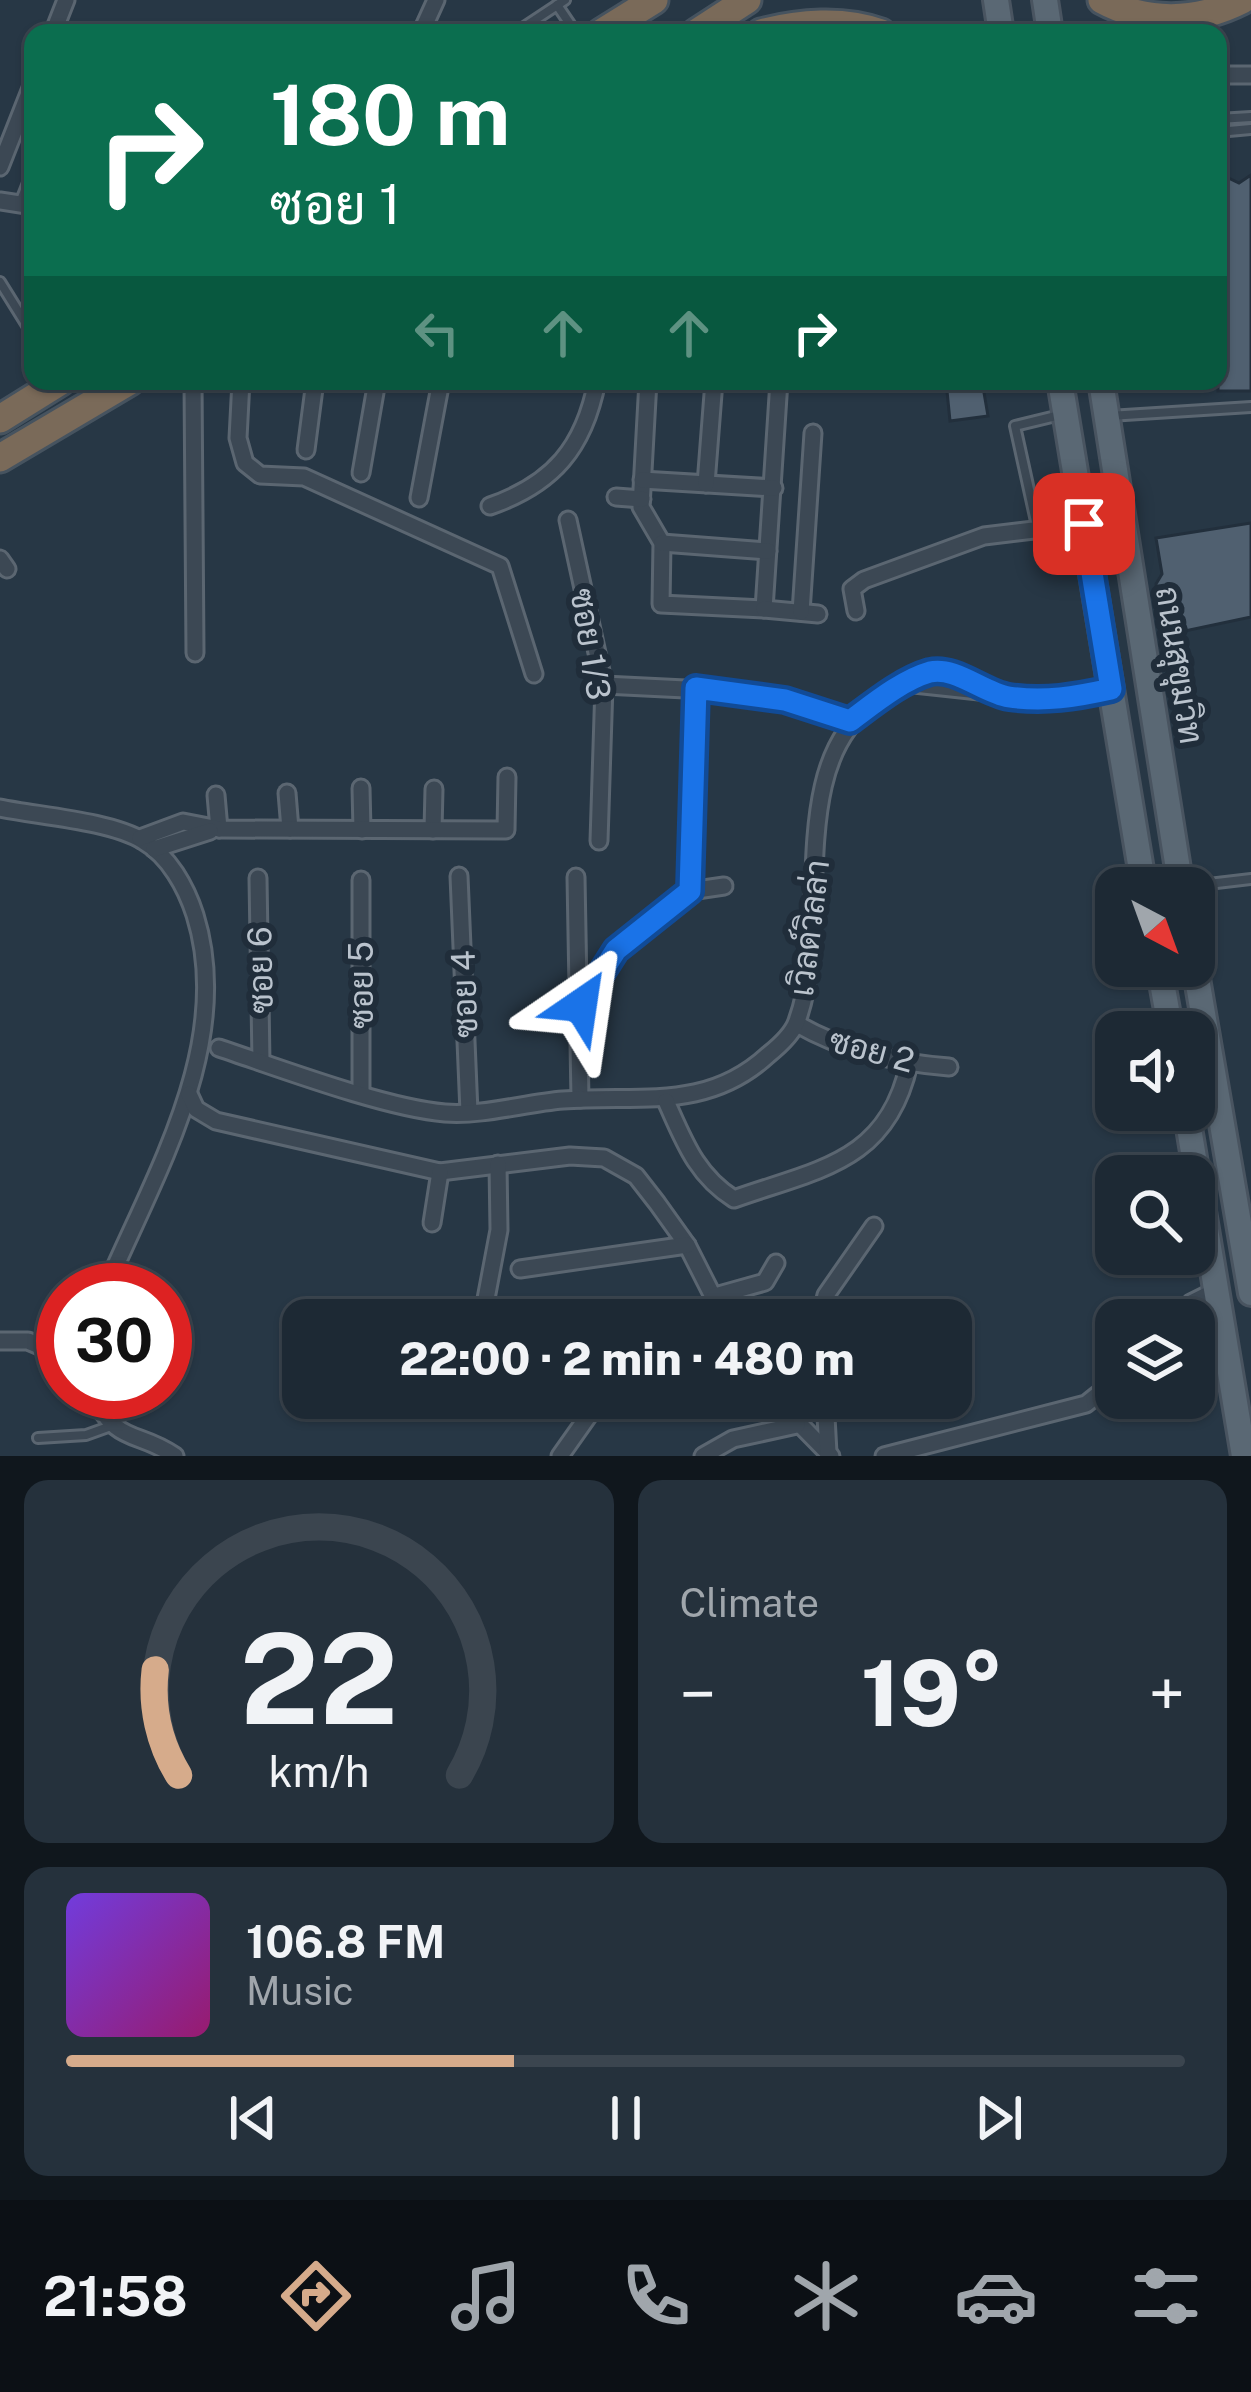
<!DOCTYPE html>
<html lang="en">
<head>
<meta charset="utf-8">
<style>
	body { margin:0; font-family:"Public Sans",Sarabun,sans-serif; background:#25313c; color:#f1f3f6; height:100vh; display:flex; flex-direction:column; font-size:45px; white-space:nowrap }
	* { box-sizing:border-box; margin:0 }
	p { font-size:39px; color:#a0a6ac }
	.icon { flex:none; width:66px; height:66px; fill:none; stroke:currentColor; stroke-width:2; stroke-linecap:round; stroke-linejoin:round }
	.map { position:relative; height:1456px; overflow:hidden }
	.drawer { display:flex; flex-direction:column; gap:24px; padding:24px; background:#10171d; flex:1 }
	.drawer>* { flex:none }
	.guide { position:absolute; left:24px; top:24px; width:1203px; height:366px; border-radius:24px; box-shadow:0 3px 9px #0004,0 0 0 3px #3b454f; background:#0b6e4f; color:#fff; overflow:hidden }
	.needle { width:78px; rotate:139deg }
	.buttons { position:absolute; left:1095px; top:867px; display:grid; gap:24px }
	.buttons a { display:grid; place-items:center; width:120px; height:120px; border-radius:24px; background:#1d2934; box-shadow:0 3px 9px #0004,0 0 0 3px #3b454f; font-size:60px }
	.speed { position:absolute; left:36px; top:1263px; display:flex; gap:24px; font-size:60px; font-weight:700; text-align:center }
	.speed>* { display:grid; place-content:center; width:156px; height:156px; border-radius:50%; background:#1d2934; box-shadow:0 3px 9px #0004,0 0 0 3px #3b454f; line-height:1 }
	.speed .limit { border:18px solid #d22; background:#fff; color:#111 }
	.pin { position:absolute; display:grid; place-items:center; width:102px; height:102px; color:#fff; margin:-51px; border-radius:24px; box-shadow:0 6px 18px #0006 }
	.me { position:absolute; width:132px; margin:-66px; rotate:32deg; stroke-linejoin:round; filter:drop-shadow(0 0 9px #0008) }
	.turn { display:flex; align-items:center; gap:42px; height:252px; padding:0 48px; font-size:54px }
	.turn .icon { width:156px; height:156px; stroke-width:2.5 }
	.turn b { display:block; font-size:84px; line-height:102px }
	.lanes { display:flex; align-items:center; height:114px; padding:0 48px; background:#0003; justify-content:center; gap:60px; direction:ltr }
	.lanes .off { opacity:.35 }
	.big { font-size:90px; font-weight:800; line-height:1.1 }
	.drawer .tile { flex:1; display:flex; flex-direction:column; justify-content:center; gap:18px; min-width:0; padding:0 42px; border-radius:24px; background:#25313c }
	.drawer .dial { align-items:center; gap:0 }
	.dial svg { height:312px; overflow:visible; fill:none; stroke:#3b454f; stroke-width:7; stroke-linecap:round; text-anchor:middle }
	.dial text { fill:#f1f3f6; stroke:none }
	.song { display:flex; align-items:center; gap:36px }
	.cover { width:144px; height:144px; border-radius:18px; background:linear-gradient(135deg,hsl(260 70% 55%),hsl(320 70% 35%)) }
	.played { height:12px; border-radius:6px; background:linear-gradient(90deg,#d6ab8b 40%,#3b454f 40%) }
	.keys { display:flex; justify-content:space-around; direction:ltr }
	.heat { display:flex; justify-content:space-between; align-items:center; font-size:66px; direction:ltr }
	.drawer .tiles { flex:1; display:grid; gap:24px; grid-template-columns:1fr 1fr }
	.tile:last-child { grid-column:span 2 }
	.trip { position:absolute; left:282px; top:1299px; width:690px; height:120px; border-radius:24px; background:#1d2934; box-shadow:0 3px 9px #0004,0 0 0 3px #3b454f; font-weight:800; line-height:120px; text-align:center }
	.tab-bar { display:flex; height:192px; justify-content:space-around; align-items:center; background:#0c1015; color:#a0a6ac }
	.tab-bar .icon { width:84px; height:84px }
	.tab-bar .selected { color:#d6ab8b }
	.tab-bar b { font-size:54px; color:#f1f3f6 }
	.map>svg:first-child { display:block }
	.building { fill:#506070; stroke:#222f3c; stroke-width:3 }
	.lines { fill:none; stroke-linecap:round; stroke-linejoin:round }
	.lane-casing { stroke:#5b6671; stroke-width:14 }
	.street-casing { stroke:#5b6671; stroke-width:21 }
	.primary-casing { stroke:#495460; stroke-width:30 }
	.highway-casing { stroke:#46535f; stroke-width:33 }
	.lane { stroke:#3c4854; stroke-width:8 }
	.street { stroke:#3c4854; stroke-width:15 }
	.primary { stroke:#5a6874; stroke-width:24 }
	.highway { stroke:#7a6a59; stroke-width:27 }
	.route-casing { stroke:#114b97; stroke-width:30 }
	.route { stroke:#1a73e8; stroke-width:21 }
	.labels { text-anchor:middle; stroke-width:12; stroke-linejoin:round; paint-order:stroke }
	.street-label { font-size:33px; fill:#bac3cd; stroke:#202d3a }
</style>
</head>
<body>
<div class="map">
<svg width="1251" height="1456" viewBox="0 0 1251 1456">
	<rect width="100%" height="100%" fill="#273745"/>
	<g class="building">
		<polygon points="1218,173 1239,183 1251,175 1251,391 1218,391"/>
		<polygon points="946,381 982,381 988,416 950,421"/>
		<polygon points="1251,523 1251,617 1166,635 1156,584 1162,574 1156,538"/>
	</g>
	<g class="lines">
		<g class="lane-casing">
			<g id="lane">
				<polyline points="557,5 576,33"/>
				<polyline points="515,33 565,0"/>
				<polyline points="1218,119 1251,117"/>
				<polyline points="1218,132 1251,129"/>
				<polyline points="20,203 33,170"/>
				<polyline points="0,282 33,335"/>
				<polyline points="1109,416 1251,407"/>
				<polyline points="1037,526 1015,426 1060,415"/>
				<polyline points="1183,887 1251,879"/>
				<polyline points="38,1438 86,1435 111,1426"/>
			</g>
		</g>
		<g class="street-casing">
			<g id="street">
				<polyline points="53,33 66,0"/>
				<polyline points="308,33 309,33"/>
				<polyline points="421,33 436,0"/>
				<polyline points="1218,75 1251,75"/>
				<polyline points="0,167 33,83"/>
				<polyline points="0,201 33,206"/>
				<polyline points="193,381 195,653"/>
				<polyline points="241,381 238,438 245,463 260,475 304,477 500,566 534,674"/>
				<polyline points="648,381 641,507 662,543 661,604 764,609 779,381"/>
				<polyline points="306,450 315,381"/>
				<polyline points="361,473 377,381"/>
				<polyline points="642,480 774,488"/>
				<polyline points="706,484 714,381"/>
				<polyline points="616,497 642,499"/>
				<polyline points="419,498 441,381"/>
				<path d="M490,506C553,484 584,448 597,381"/>
				<polyline points="568,520 604,685 599,841"/>
				<polyline points="662,543 768,551"/>
				<polyline points="0,559 7,569"/>
				<polyline points="764,609 818,614"/>
				<polyline points="856,611 852,589 864,580 984,536 1084,524"/>
				<polyline points="801,612 813,433"/>
				<polyline points="914,684 979,691"/>
				<polyline points="604,685 726,691 785,700 850,721"/>
				<polyline points="361,788 362,830"/>
				<polyline points="287,793 290,829"/>
				<polyline points="216,795 219,829"/>
				<path d="M0,808C39,816 111,821 143,841C169,856 186,887 195,915C235,1043 154,1175 105,1290"/>
				<polyline points="433,830 434,789"/>
				<polyline points="140,838 183,822 219,829 506,830 507,777"/>
				<polyline points="154,849 210,831"/>
				<polyline points="459,876 469,1112"/>
				<polyline points="576,877 580,1099"/>
				<polyline points="258,878 261,1062"/>
				<polyline points="361,880 361,1091"/>
				<polyline points="690,891 724,886"/>
				<polyline points="581,1005 616,949 690,891 696,689"/>
				<path d="M797,1024C844,1051 895,1063 949,1067"/>
				<path d="M219,1048C279,1068 385,1108 445,1113C483,1116 525,1103 563,1100C639,1094 706,1112 768,1055C778,1047 793,1033 797,1021C832,927 785,767 872,705C888,693 916,673 936,672C954,670 970,684 986,691C1027,707 1069,698 1111,689"/>
				<polyline points="189,1094 196,1109 216,1121 440,1172 570,1156 604,1158 636,1176 657,1203 687,1245 725,1320"/>
				<path d="M666,1101C684,1141 696,1175 734,1199C818,1169 887,1163 909,1064"/>
				<polyline points="432,1223 440,1172"/>
				<polyline points="520,1269 687,1245"/>
				<polyline points="715,1296 765,1282 776,1263"/>
				<polyline points="482,1320 499,1230 498,1164"/>
				<polyline points="820,1320 826,1295 874,1226"/>
				<polyline points="1174,1320 1191,1303 1219,1289"/>
				<polyline points="0,1341 28,1341 63,1356"/>
				<path d="M91,1392C118,1447 136,1429 175,1456"/>
				<polyline points="774,1398 831,1456"/>
				<polyline points="825,1398 828,1453"/>
				<polyline points="560,1456 601,1398"/>
				<polyline points="703,1456 733,1439 797,1425"/>
				<polyline points="884,1456 1086,1404 1116,1380"/>
			</g>
		</g>
		<g class="primary-casing">
			<g id="primary">
				<polyline points="996,0 1001,33"/>
				<polyline points="1045,0 1050,33"/>
				<polyline points="1060,381 1144,888"/>
				<polyline points="1101,381 1181,888"/>
				<polyline points="1194,961 1251,1293"/>
				<polyline points="1159,966 1171,1032"/>
				<polyline points="1186,1110 1244,1456"/>
			</g>
		</g>
		<g class="highway-casing">
			<g id="highway">
				<path d="M1102,0C1146,24 1197,23 1242,0"/>
				<polyline points="601,33 654,0"/>
				<polyline points="696,33 747,0"/>
				<path d="M761,33C798,23 844,19 881,33"/>
				<polyline points="0,419 61,381"/>
				<polyline points="0,458 130,381"/>
			</g>
		</g>
		<use href="#lane" class="lane"/>
		<use href="#street" class="street"/>
		<use href="#primary" class="primary"/>
		<use href="#highway" class="highway"/>
	</g>
	<g class="lines">
		<g class="route-casing">
			<path id="route" d="M581,1005L616,950L690,891L696,688L785,700L850,721C873,704 902,680 930,672C955,666 984,693 1009,697C1045,702 1075,697 1111,689L1084,524"/>
		</g>
		<use href="#route" class="route"/>
	</g>
	<g class="labels">
		<g class="street-label">
			<text transform="translate(591 644) rotate(81)" y="12">ซอย 1/3</text>
			<text transform="translate(1180 665) rotate(81)" y="12">ถนนสุขุมวิท</text>
			<text transform="translate(809 928) rotate(-83)" y="12">เวิลด์วิลล่า</text>
			<text transform="translate(260 970) rotate(-91)" y="12">ซอย 6</text>
			<text transform="translate(361 985) rotate(-90)" y="12">ซอย 5</text>
			<text transform="translate(464 994) rotate(-92)" y="12">ซอย 4</text>
			<text transform="translate(872 1050) rotate(15)" y="12">ซอย 2</text>
		</g>
	</g>
</svg>
<div class="buttons">
<a><svg class="needle" viewBox="-14 -14 28 28"><path d="M0-13l5 13h-10z" fill="#e53935"/><path d="M0 13l5-13h-10z" fill="#a0a6ac"/></svg></a>
<a><svg class="icon" aria-label="sound" viewBox="0 0 24 24"><path d="M4 9h4l5-4v14l-5-4H4zM17 9q2 3 0 6"/></svg></a>
<a><svg class="icon" aria-label="search" viewBox="0 0 24 24"><circle cx="10" cy="10" r="6"/><path d="M15 15l6 6"/></svg></a>
<a><svg class="icon" aria-label="layers" viewBox="0 0 24 24"><path d="M12 4l9 5-9 5-9-5zM3 14l9 5 9-5"/></svg></a>
</div>
<div class="speed"><div class="limit">30</div></div>
<div class="pin" style="left:1084px;top:524px;background:#d93025"><svg class="icon" aria-label="arrive" viewBox="0 0 24 24"><path d="M6 21V4h12l-3 4 3 4H6"/></svg></div>
<svg class="me" style="left:581px;top:1005px" viewBox="-20 -20 40 40"><path d="M0-17L14 15 0 8-14 15z" fill="#1a73e8" stroke="#fff" stroke-width="4"/></svg>
<div class="trip">22:00 · 2 min · 480 m</div>
<div class="guide">
<div class="turn"><svg class="icon" aria-label="right" viewBox="0 0 24 24"><path d="M7 20v-9h11M14 6l5 5-5 5"/></svg><div><b>180 m</b>ซอย 1</div></div>
<div class="lanes"><svg class="icon off" aria-label="left" viewBox="0 0 24 24"><path d="M17 20v-9H6M10 6l-5 5 5 5"/></svg><svg class="icon off" aria-label="ahead" viewBox="0 0 24 24"><path d="M12 20V5M6 11l6-6 6 6"/></svg><svg class="icon off" aria-label="ahead" viewBox="0 0 24 24"><path d="M12 20V5M6 11l6-6 6 6"/></svg><svg class="icon" aria-label="right" viewBox="0 0 24 24"><path d="M7 20v-9h11M14 6l5 5-5 5"/></svg></div>
</div>
</div>
<section class="drawer">
<div class="tiles">
<div class="tile dial"><svg viewBox="0 0 100 80">
<path d="M14 69A42 42 0 1 1 86 69"/>
<path d="M14 69A42 42 0 0 1 8 42" stroke="#d6ab8b"/>
<text x="50" y="56" font-size="32" font-weight="700">22</text>
<text x="50" y="72" font-size="11">km/h</text>
</svg></div>
<div class="tile"><p>Climate</p>
<div class="heat"><a>−</a><b class="big">19°</b><a>+</a></div>
</div>
<div class="tile">
<div class="song"><i class="cover"></i><div><b>106.8 FM</b><p>Music</p></div></div>
<div class="played"></div>
<div class="keys"><svg class="icon" aria-label="previous" viewBox="0 0 24 24"><path d="M18 5L8 12l10 7zM5 5v14"/></svg><svg class="icon" aria-label="pause" viewBox="0 0 24 24"><path d="M8 5v14M16 5v14"/></svg><svg class="icon" aria-label="next" viewBox="0 0 24 24"><path d="M6 5l10 7-10 7zM19 5v14"/></svg></div>
</div>
</div>
</section>
<nav class="tab-bar">
<b>21:58</b>
<svg class="icon selected" aria-label="directions" viewBox="0 0 24 24"><path d="M12 3l9 9-9 9-9-9zM9 14v-3h6M13 9l2 2-2 2"/></svg>
<svg class="icon" aria-label="music" viewBox="0 0 24 24"><path d="M9 18V5l10-2v13"/><circle cx="6" cy="18" r="3"/><circle cx="16" cy="16" r="3"/></svg>
<svg class="icon" aria-label="phone" viewBox="0 0 24 24"><path d="M5 4h4l2 5-3 2q2 4 5 5l2-3 5 2v4C11 20 4 13 5 4z"/></svg>
<svg class="icon" aria-label="climate" viewBox="0 0 24 24"><path d="M12 3v18M4 7l16 10M4 17L20 7"/></svg>
<svg class="icon" aria-label="car" viewBox="0 0 24 24"><path d="M5 17H2v-5l4-1 3-4h7l3 4 3 1v5h-3M9 17h6M6 11h13"/><circle cx="7" cy="17" r="2"/><circle cx="17" cy="17" r="2"/></svg>
<svg class="icon" aria-label="filters" viewBox="0 0 24 24"><path d="M4 7h16M4 17h16"/><circle cx="9" cy="7" r="2"/><circle cx="15" cy="17" r="2"/></svg>
</nav>
</body>
</html>
